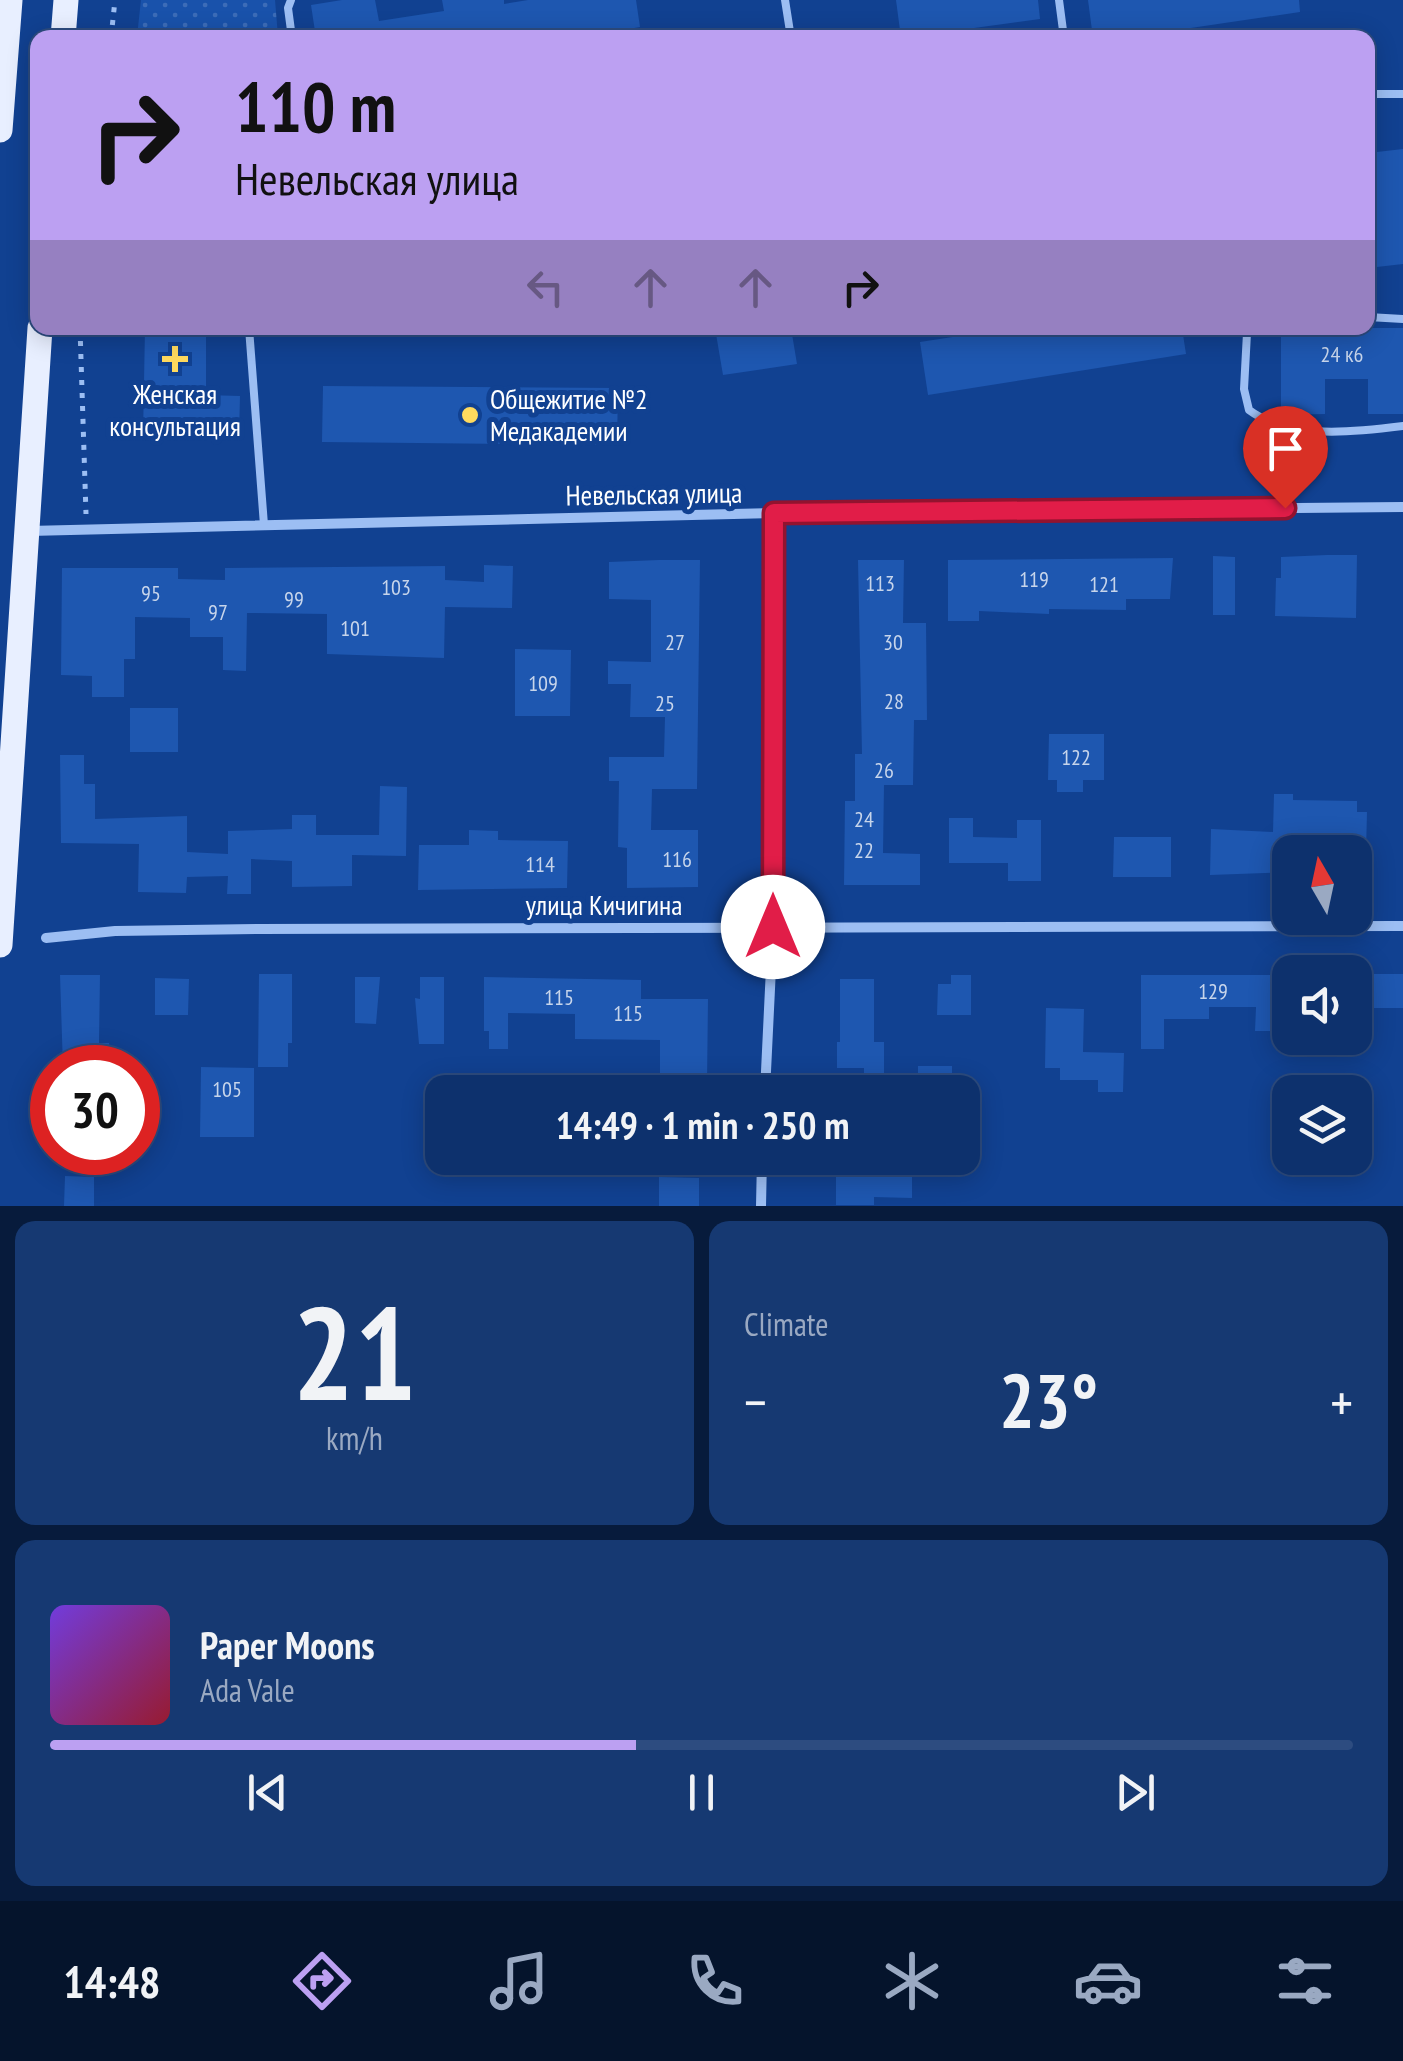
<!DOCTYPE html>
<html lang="en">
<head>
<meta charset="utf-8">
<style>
	body { margin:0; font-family:"PT Sans Narrow",sans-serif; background:#163972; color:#f1f3f6; height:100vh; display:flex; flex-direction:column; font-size:38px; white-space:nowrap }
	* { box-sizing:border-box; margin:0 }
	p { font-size:32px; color:#9aa9c2 }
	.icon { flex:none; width:55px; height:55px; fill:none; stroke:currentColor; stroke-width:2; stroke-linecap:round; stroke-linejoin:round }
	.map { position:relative; height:1206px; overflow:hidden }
	.details { display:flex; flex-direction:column; gap:15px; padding:15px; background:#071b3c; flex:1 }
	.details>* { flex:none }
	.hud { position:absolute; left:30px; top:30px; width:1345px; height:305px; border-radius:20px; box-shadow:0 5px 25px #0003,0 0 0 2px #2d4c80; background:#bca0f2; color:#111; overflow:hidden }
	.needle { width:65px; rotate:351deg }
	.buttons { position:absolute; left:1272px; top:835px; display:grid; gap:20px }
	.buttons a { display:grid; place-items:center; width:100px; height:100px; border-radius:20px; background:#0d316d; box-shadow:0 5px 25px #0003,0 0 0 2px #2d4c80; font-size:50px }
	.speed { position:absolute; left:30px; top:1045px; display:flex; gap:20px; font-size:50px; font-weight:700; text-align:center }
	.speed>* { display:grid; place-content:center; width:130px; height:130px; border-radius:50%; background:#0d316d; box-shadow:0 5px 25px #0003,0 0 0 2px #2d4c80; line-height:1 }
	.speed .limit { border:15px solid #d22; background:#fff; color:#111 }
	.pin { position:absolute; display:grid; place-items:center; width:85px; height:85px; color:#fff; margin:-102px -42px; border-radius:50% 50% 50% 0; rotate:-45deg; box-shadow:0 0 10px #0007 }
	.pin .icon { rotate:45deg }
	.me { position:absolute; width:110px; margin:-55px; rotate:0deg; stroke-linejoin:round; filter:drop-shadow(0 0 8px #0008) }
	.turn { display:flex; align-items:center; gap:35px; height:210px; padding:0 40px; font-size:45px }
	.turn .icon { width:130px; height:130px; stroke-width:2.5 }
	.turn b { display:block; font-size:70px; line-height:85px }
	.lanes { display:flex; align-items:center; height:95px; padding:0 40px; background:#0003; justify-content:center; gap:50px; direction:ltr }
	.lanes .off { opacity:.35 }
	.big { font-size:75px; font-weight:800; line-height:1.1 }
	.details .tile { flex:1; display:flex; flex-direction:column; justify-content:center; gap:15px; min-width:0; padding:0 35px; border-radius:20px; background:#163972 }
	.details .dial { align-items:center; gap:0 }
	.dial b { font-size:130px; line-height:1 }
	.song { display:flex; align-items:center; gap:30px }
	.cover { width:120px; height:120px; border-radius:15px; background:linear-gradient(135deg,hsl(260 70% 55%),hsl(350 70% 35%)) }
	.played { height:10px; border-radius:5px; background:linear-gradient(90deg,#bca0f2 45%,#2d4c80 45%) }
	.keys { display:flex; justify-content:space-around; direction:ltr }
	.heat { display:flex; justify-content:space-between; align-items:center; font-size:55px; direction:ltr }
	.details .tiles { flex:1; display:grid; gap:15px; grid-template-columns:1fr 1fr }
	.tile:last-child { grid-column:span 2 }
	.trip { position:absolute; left:425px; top:1075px; width:555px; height:100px; border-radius:20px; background:#0d316d; box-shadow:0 5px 25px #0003,0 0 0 2px #2d4c80; font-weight:800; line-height:100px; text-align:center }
	.menu { display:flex; height:160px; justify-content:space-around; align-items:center; background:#05142c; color:#9aa9c2 }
	.menu .icon { width:70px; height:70px }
	.menu .on { color:#bca0f2 }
	.menu b { font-size:45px; color:#f1f3f6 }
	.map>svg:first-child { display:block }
	.grass { fill:url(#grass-dots) }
	.building { fill:#1e57b0 }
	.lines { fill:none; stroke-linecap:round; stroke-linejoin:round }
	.path { stroke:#9cbef3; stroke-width:5; stroke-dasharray:5 8; stroke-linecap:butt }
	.lane { stroke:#9cbef3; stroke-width:8 }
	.street { stroke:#9cbef3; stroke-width:10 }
	.primary { stroke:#e8efff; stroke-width:25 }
	.route-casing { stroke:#92132f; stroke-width:25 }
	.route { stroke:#e11d48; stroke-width:18 }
	.poi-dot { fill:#ffda5e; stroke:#114191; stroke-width:4 }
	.labels { text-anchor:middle; stroke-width:10; stroke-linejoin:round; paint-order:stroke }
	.number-label { font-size:22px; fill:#c7d5eb }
	.poi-label { font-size:28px; fill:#fff; stroke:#114191 }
	.street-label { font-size:28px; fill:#fff; stroke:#114191 }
</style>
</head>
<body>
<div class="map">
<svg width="1403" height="1206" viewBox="0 0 1403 1206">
	<defs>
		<pattern id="grass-dots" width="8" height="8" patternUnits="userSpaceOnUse" patternTransform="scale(2.5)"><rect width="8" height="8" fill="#1952ab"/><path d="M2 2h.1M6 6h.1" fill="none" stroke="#3c6cb8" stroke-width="1.8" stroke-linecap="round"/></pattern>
	</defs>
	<rect width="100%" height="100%" fill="#114191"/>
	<polygon class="grass" points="141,0 275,0 278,37 137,37"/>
	<g class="building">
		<polygon points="342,0 375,0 379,21 444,11 442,0 504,0 504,4 528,0 636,0 640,27 577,38 316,38 311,5"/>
		<polygon points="896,0 1038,0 1040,19 901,38"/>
		<polygon points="1088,0 1299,0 1300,12 1123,38 1093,38"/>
		<polygon points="1403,149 1403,264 1368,268 1368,153"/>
		<polygon points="145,328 206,328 206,395 240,396 239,436 143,435"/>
		<polygon points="715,328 791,328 797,364 723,375"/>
		<polygon points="1011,328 1182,328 1186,354 928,395 920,342"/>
		<polygon points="1281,328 1403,328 1403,414 1368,414 1368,379 1325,379 1325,414 1281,415"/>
		<polygon points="323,386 618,388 617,445 322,442"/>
		<polygon points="1327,555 1357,555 1356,618 1275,616 1276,578 1281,578 1281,557"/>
		<polygon points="1213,556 1235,557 1235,615 1213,615"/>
		<polygon points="1173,558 1170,599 1126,599 1126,610 1049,609 1049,614 979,611 979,621 948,621 948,560"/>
		<polygon points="659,560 700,560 697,789 652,789 651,830 698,830 698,887 627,888 627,848 618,847 619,781 609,781 609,757 664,757 665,717 630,717 631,684 608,684 608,661 651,662 651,600 609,599 609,562"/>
		<polygon points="858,560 904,560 903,623 926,623 927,720 914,720 913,785 884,785 883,853 920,854 920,885 844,885 845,801 855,801 855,754 862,754"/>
		<polygon points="484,565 513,566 512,608 445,607 444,658 327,654 327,614 247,613 246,671 223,670 223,637 190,637 190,618 135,617 135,659 124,659 124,697 92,697 92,676 61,675 62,568 178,568 178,579 225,580 225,568 445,566 445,580 484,582"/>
		<polygon points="515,649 571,650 570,716 515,716"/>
		<rect x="130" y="708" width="48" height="44"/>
		<polygon points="1049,734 1104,734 1104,780 1083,780 1083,792 1057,792 1057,780 1048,780"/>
		<polygon points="60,755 84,755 84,784 95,784 95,819 187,816 187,852 228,854 228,831 292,829 292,815 316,815 316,835 379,835 380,786 407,787 406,856 352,855 352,886 292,887 292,861 251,859 251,894 227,894 228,876 187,877 186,893 138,892 139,844 61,843"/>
		<polygon points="1274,794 1293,794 1293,800 1357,801 1357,812 1367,812 1366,852 1290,852 1290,872 1210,875 1211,829 1273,832"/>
		<polygon points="949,818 973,818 973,837 1017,838 1017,820 1041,820 1041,881 1008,881 1008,863 949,863"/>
		<polygon points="469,830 498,831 498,840 568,841 567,888 418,890 419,845 469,845"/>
		<polygon points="1114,837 1171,837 1171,877 1113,877"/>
		<polygon points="259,974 292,974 292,1043 288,1043 288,1067 258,1067"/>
		<rect x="1355" y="974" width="48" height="34"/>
		<polygon points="60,975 100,975 99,1043 109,1043 108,1068 63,1068"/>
		<polygon points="951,975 971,975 971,1015 937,1015 938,984 951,984"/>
		<polygon points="1141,975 1290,975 1290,1031 1255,1031 1256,1007 1209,1007 1209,1019 1164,1019 1164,1049 1141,1049"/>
		<polygon points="355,977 380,977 376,1024 355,1023"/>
		<polygon points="420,977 444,977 444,1044 419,1044 415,998 420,999"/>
		<polygon points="484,977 641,980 641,999 708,999 707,1083 684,1083 684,1076 660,1076 660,1040 575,1039 575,1014 508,1013 508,1049 489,1049 489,1031 484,1031"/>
		<polygon points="155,978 189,979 188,1015 155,1015"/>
		<polygon points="840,979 874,979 874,1042 884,1042 884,1074 864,1074 864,1068 837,1068 837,1042 840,1042"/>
		<polygon points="1046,1008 1084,1009 1083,1052 1124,1053 1123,1092 1098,1092 1098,1080 1060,1080 1060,1068 1045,1068"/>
		<rect x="918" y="1066" width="34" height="26"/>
		<polygon points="201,1067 254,1068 254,1137 200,1137"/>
		<polygon points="836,1158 912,1158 912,1198 874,1197 874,1205 836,1205"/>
		<polygon points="65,1176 94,1177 94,1206 64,1206"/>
		<polygon points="659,1177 699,1178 699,1206 659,1206"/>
	</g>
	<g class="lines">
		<g class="path">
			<polyline points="111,38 115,0"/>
			<polyline points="80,328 86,514"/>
		</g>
		<g class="lane">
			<polyline points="291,0 288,8 292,38"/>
			<polyline points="785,0 791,38"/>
			<polyline points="1059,0 1064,38"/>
			<polyline points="1368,94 1403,94"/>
			<polyline points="1368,317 1403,319"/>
			<polyline points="249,328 264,525"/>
			<path d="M1253,328L1247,333L1244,389L1249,410C1289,440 1356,432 1403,426"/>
		</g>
		<g class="street">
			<polyline points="29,531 775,513 1403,507"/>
			<polyline points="46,938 115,931 260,929 1403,926"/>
			<polyline points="765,1092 773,927 775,513"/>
			<polyline points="761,1206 762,1158"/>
		</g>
		<g class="primary">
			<polyline points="63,38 66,0"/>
			<polyline points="0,130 10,0"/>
			<polyline points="0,945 40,328"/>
		</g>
	</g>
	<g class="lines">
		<g class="route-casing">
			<polyline id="route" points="773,927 774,513 1285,508"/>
		</g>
		<use href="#route" class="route"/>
	</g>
	<g class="poi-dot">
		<path d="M170 344h10v10h10v10h-10v10h-10v-10h-10v-10h10z"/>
		<circle cx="470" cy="415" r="10"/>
	</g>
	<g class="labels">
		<g class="number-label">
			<text x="1342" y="362">24 к6</text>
			<text x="1034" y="587">119</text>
			<text x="880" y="591">113</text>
			<text x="1104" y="592">121</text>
			<text x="396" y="595">103</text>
			<text x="151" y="601">95</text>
			<text x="294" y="607">99</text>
			<text x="218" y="620">97</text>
			<text x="355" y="636">101</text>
			<text x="675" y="650">27</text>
			<text x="893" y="650">30</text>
			<text x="543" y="691">109</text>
			<text x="894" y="709">28</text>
			<text x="665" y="711">25</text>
			<text x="1076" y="765">122</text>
			<text x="884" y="778">26</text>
			<text x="864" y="827">24</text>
			<text x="864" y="858">22</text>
			<text x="677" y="867">116</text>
			<text x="540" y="872">114</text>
			<text x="1213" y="999">129</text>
			<text x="559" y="1005">115</text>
			<text x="628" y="1021">115</text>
			<text x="227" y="1097">105</text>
		</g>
		<g class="poi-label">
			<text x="175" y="404">Женская<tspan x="175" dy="32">консультация</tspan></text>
			<text x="490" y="409" text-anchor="start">Общежитие №2<tspan x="490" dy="32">Медакадемии</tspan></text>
		</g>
		<g class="street-label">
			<text transform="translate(654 494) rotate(-1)" y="10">Невельская улица</text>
			<text x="604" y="915">улица Кичигина</text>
		</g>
	</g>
</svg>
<div class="buttons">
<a><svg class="needle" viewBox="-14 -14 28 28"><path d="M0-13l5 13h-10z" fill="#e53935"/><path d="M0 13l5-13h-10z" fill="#9aa9c2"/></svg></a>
<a><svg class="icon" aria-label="sound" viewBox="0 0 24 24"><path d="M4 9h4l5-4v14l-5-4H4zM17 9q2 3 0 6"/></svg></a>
<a><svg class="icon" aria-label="layers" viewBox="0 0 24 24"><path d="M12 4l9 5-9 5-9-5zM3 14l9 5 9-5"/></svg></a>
</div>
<div class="speed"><div class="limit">30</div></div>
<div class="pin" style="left:1285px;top:508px;background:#d93025"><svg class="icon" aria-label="arrive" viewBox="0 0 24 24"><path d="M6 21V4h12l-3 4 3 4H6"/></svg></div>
<svg class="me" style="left:773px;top:927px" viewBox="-20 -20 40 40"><circle r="19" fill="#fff"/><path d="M0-13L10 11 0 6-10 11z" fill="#e11d48"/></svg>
<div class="trip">14:49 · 1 min · 250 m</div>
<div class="hud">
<div class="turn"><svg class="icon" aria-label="right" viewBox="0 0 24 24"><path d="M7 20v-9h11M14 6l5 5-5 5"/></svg><div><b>110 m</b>Невельская улица</div></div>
<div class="lanes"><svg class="icon off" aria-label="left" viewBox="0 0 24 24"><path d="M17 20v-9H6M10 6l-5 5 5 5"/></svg><svg class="icon off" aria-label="ahead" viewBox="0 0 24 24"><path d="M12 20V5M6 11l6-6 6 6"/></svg><svg class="icon off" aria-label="ahead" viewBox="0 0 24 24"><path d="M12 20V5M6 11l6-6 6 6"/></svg><svg class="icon" aria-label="right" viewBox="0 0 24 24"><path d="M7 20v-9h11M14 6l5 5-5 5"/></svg></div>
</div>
</div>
<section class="details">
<div class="tiles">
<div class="tile dial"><b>21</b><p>km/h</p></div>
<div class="tile"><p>Climate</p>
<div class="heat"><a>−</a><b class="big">23°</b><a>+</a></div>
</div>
<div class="tile">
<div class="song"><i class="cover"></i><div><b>Paper Moons</b><p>Ada Vale</p></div></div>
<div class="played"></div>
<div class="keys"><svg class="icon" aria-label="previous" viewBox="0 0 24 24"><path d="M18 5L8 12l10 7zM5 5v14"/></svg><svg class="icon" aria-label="pause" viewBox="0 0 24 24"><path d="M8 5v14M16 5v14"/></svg><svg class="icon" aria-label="next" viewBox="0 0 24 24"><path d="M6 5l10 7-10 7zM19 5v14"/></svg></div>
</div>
</div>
</section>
<nav class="menu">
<b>14:48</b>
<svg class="icon on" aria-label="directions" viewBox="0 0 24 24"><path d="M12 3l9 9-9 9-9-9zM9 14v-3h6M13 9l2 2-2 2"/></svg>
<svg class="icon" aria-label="music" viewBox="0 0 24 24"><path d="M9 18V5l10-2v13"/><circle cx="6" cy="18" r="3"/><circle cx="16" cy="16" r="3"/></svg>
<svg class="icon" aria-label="phone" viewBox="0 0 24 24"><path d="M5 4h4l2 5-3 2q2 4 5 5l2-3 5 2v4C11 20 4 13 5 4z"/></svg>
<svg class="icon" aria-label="climate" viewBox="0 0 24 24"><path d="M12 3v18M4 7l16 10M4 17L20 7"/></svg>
<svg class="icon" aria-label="car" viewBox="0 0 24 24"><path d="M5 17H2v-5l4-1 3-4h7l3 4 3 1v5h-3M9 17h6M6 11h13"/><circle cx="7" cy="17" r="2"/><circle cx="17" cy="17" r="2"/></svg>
<svg class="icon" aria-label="filters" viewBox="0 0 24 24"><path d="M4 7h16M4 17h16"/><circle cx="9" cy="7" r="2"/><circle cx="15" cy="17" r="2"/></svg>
</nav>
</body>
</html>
